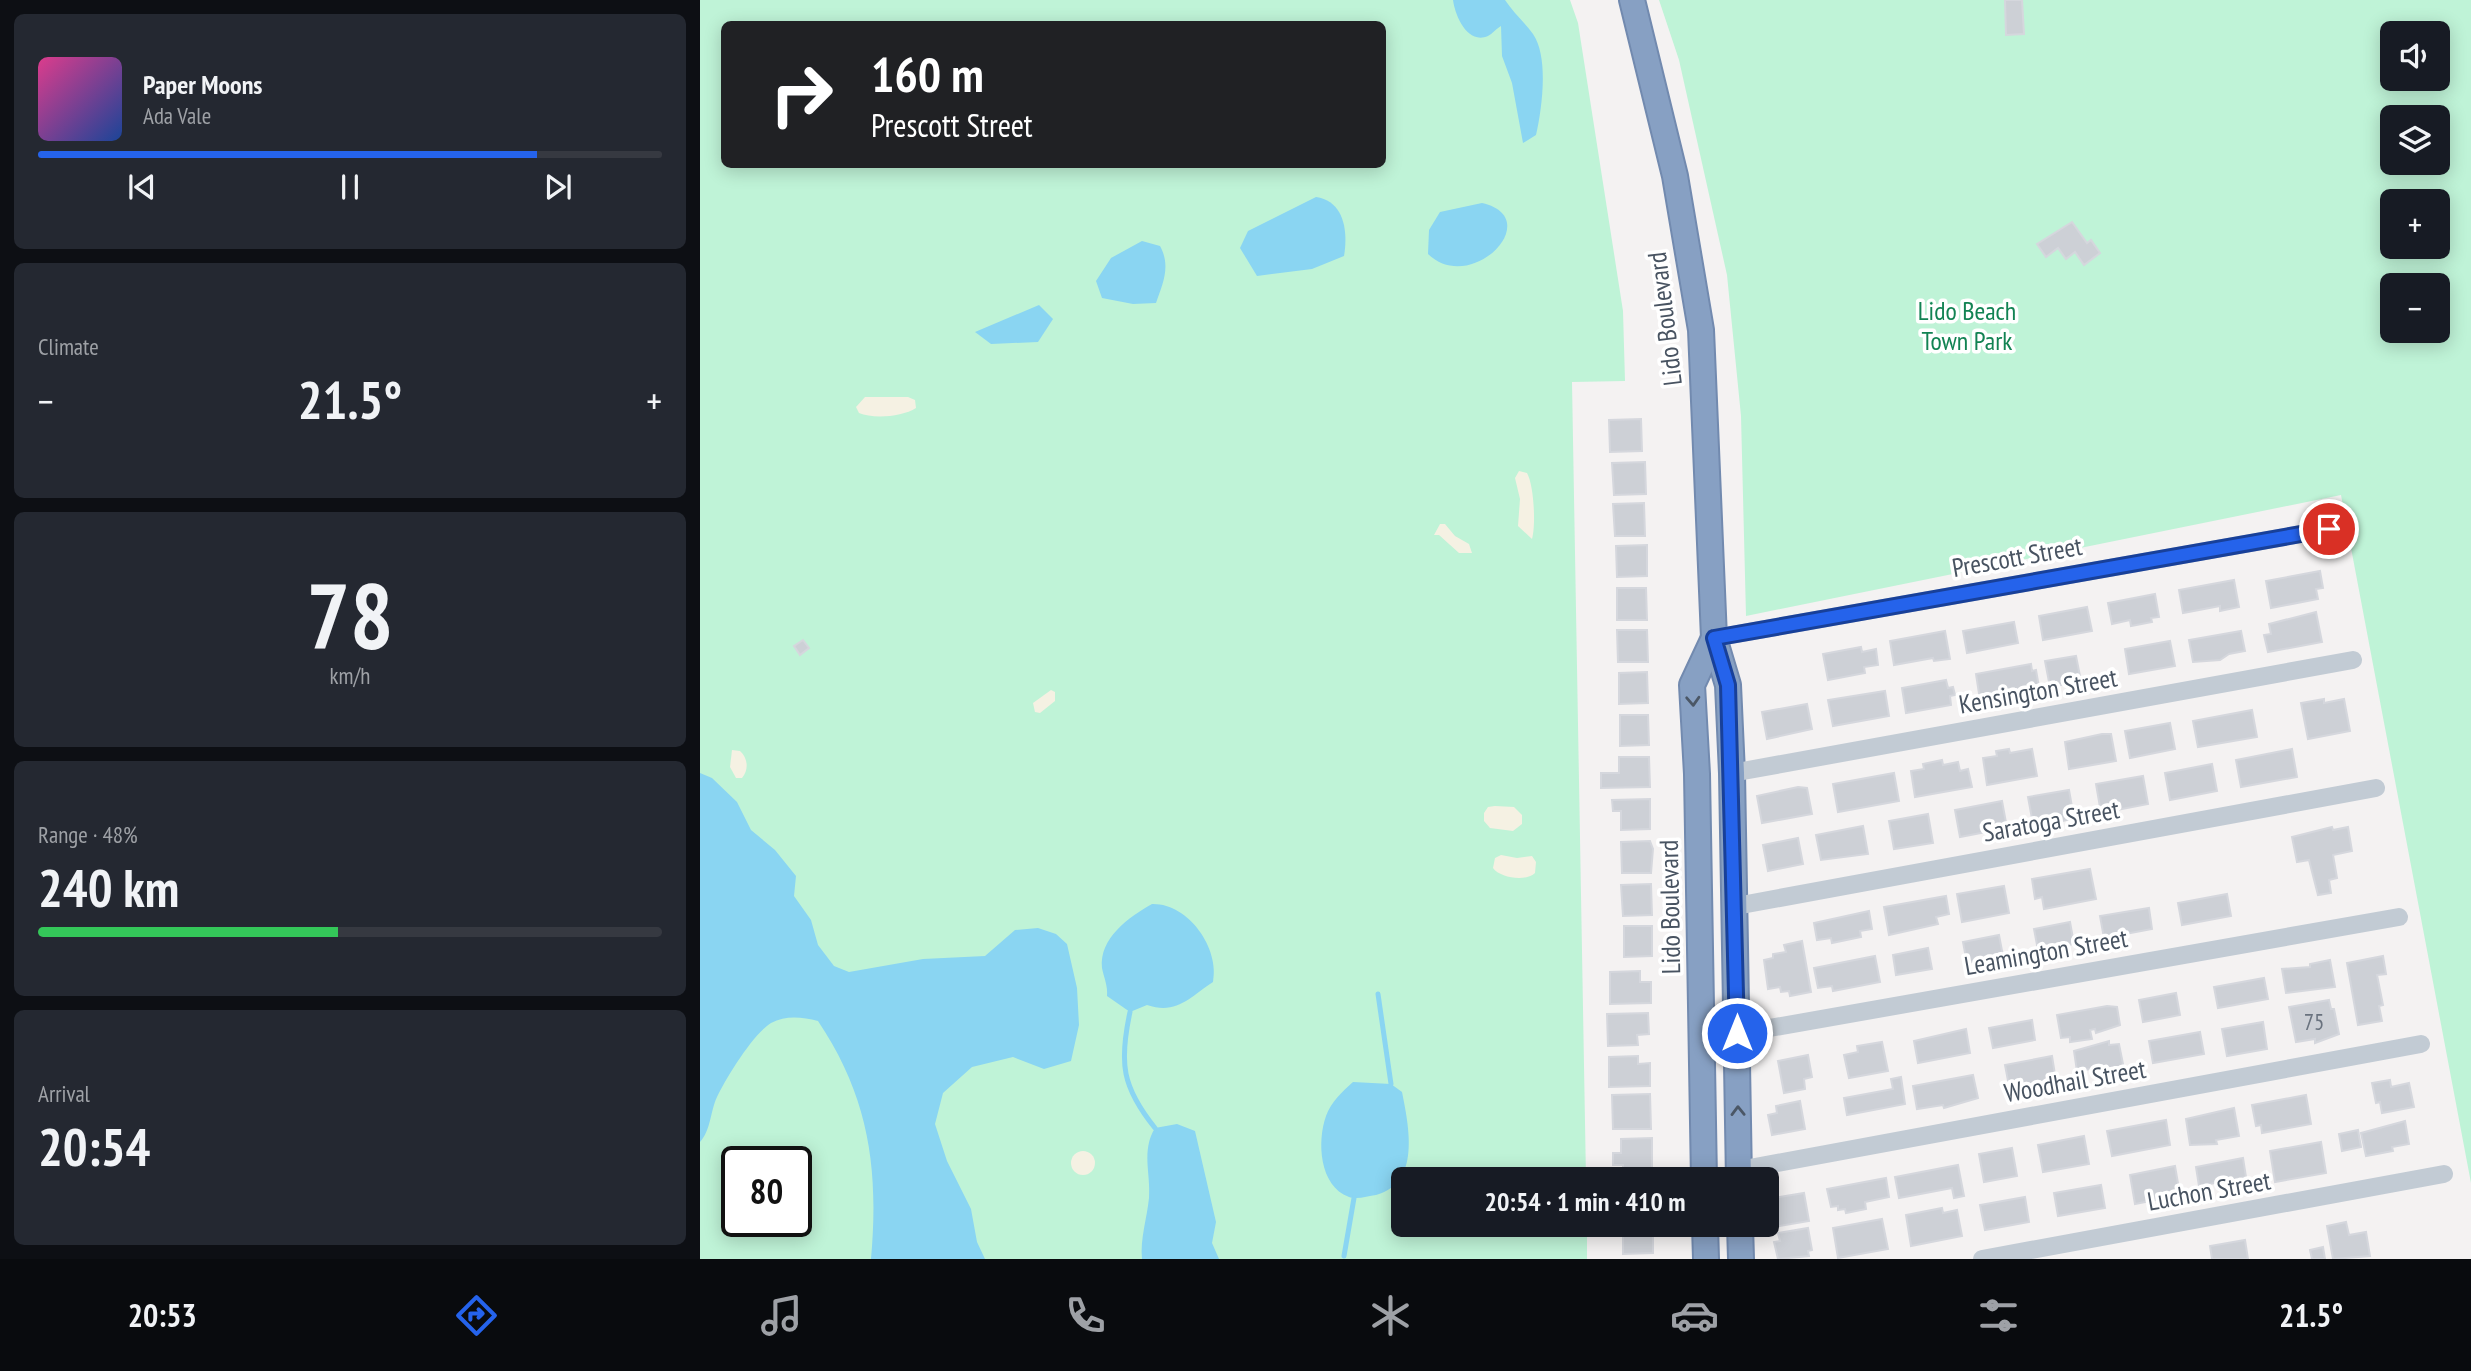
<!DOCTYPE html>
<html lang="en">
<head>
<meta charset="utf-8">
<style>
	body { margin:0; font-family:"PT Sans Narrow",sans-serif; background:#242831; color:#f1f3f6; height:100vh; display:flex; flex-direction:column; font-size:26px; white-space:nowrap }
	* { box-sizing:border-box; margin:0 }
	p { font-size:23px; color:#9ea1a6 }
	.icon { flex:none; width:38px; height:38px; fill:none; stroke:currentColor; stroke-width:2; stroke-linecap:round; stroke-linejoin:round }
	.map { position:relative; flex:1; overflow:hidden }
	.details { display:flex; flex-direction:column; gap:14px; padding:14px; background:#0d0f14; width:700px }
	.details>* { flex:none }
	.hud { position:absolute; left:21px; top:21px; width:665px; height:147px; border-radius:10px; box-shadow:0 4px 18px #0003; background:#202124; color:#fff; overflow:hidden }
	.fabs { position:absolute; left:1680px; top:21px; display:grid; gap:14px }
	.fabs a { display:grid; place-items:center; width:70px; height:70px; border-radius:10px; background:#171b24; box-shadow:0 4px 18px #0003; font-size:35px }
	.speed { position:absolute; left:21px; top:1146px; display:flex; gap:14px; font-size:35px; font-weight:700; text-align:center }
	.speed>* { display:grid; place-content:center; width:91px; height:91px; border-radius:50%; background:#171b24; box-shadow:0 4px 18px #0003; line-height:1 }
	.speed .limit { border:4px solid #111; border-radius:10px; background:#fff; color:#111 }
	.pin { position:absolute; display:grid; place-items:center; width:60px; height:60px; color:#fff; margin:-30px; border:4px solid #fff; border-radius:50%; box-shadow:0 2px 7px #0007 }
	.me { position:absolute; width:77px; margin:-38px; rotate:0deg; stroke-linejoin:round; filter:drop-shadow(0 0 5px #0008) }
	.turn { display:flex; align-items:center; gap:24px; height:147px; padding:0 35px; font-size:32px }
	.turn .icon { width:91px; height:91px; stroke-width:2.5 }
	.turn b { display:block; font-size:49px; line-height:60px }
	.big { font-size:52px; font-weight:600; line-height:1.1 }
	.details .card { flex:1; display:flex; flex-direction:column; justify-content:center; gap:10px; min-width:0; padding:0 24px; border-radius:10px; background:#242831 }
	.details .dial { align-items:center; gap:0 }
	.dial b { font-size:91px; line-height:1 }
	.song { display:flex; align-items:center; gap:21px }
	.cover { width:84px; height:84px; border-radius:10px; background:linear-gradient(135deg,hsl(330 70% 55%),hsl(220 70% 35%)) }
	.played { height:7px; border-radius:4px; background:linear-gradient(90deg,#2563eb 80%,#363941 80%) }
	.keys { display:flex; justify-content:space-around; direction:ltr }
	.heat { display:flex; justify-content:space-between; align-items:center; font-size:38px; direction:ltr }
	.charge { height:10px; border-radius:5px; background:linear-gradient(90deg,#34c759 48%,#363941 0) }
	.trip { position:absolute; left:691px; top:1167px; width:388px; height:70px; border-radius:10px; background:#171b24; box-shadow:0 4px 18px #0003; font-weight:600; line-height:70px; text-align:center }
	.tab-bar { display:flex; height:112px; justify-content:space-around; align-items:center; background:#090b0e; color:#9ea1a6 }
	.tab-bar .icon { width:49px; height:49px }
	.tab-bar .selected { color:#2563eb }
	.tab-bar b { font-size:32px; color:#f1f3f6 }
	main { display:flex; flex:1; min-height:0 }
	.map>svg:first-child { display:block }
	.green { fill:#bff3d7; fill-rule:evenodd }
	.sand { fill:#f5f1e3 }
	.water { fill:#8ad5f2 }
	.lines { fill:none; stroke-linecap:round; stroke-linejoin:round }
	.stream { stroke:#8ad5f2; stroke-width:5 }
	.building { fill:#cdd0d6; stroke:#d5d7dd; stroke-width:2 }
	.highway-casing { stroke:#728aaf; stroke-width:28 }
	.minor { stroke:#c2cbd4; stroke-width:18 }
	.highway { stroke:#87a0c3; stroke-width:24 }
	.oneway { stroke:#4b5766 }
	.route-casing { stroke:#184099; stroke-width:18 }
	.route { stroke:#2563eb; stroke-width:12 }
	.labels { text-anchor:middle; stroke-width:7; stroke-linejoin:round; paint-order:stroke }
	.number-label { font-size:23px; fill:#69727e }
	.park-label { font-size:26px; fill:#128353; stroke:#fff }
	.street-label { font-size:26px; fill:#485361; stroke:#fff }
</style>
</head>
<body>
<main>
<section class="details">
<div class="card">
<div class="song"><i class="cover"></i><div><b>Paper Moons</b><p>Ada Vale</p></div></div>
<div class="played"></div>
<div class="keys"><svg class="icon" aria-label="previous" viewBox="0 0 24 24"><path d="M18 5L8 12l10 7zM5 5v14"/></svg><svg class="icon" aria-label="pause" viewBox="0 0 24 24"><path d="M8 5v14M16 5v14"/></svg><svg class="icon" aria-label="next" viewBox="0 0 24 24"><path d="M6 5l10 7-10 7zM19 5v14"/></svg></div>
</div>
<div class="card"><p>Climate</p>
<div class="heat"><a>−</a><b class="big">21.5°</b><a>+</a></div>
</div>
<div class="card dial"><b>78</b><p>km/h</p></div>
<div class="card"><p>Range · 48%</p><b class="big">240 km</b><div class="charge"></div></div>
<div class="card"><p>Arrival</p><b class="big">20:54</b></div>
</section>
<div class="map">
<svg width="1771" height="1259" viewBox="0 0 1771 1259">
	<rect width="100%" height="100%" fill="#f4f2f2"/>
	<g class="green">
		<path d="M0,0H870L878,23L923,311L925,381L872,382L886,1179L704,1180V1225H887V1259H0ZM24,24H682V164H24ZM37,1162H96V1222H37Z"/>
		<path d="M959,0H1771V1183L1641,495L1046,616L1041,416L1027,275L979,60ZM1692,33H1738V79H1692ZM1692,117H1738V163H1692ZM1692,201H1738V247H1692ZM1692,285H1738V331H1692Z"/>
	</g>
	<g class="sand">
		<path d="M165,397H208L215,400L216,408C202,417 173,419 159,413L156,407Z"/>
		<path d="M819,471L827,473C834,485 836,526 832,539L818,526L820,499L815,478Z"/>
		<polygon points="740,524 745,524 755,536 769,544 772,553 759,553 739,535 734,535"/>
		<polygon points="351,690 355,692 355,701 340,713 335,712 333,703"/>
		<path d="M32,750L40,751C48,758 49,770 42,778H36L30,767Z"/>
		<polygon points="795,806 814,807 822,815 822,824 813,831 790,828 784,821 784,813 788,807"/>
		<path d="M801,855L817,858L832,856L836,862L835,873C826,882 800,878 793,868L795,858Z"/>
		<circle cx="383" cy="1163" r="12"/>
	</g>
	<g class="water">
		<path d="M753,0H805C813,12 824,22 833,34C849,57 842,109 836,135L823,143L812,83L802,56L801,26C797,28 792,34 788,36C767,45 755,15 753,0Z"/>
		<path d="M616,197C645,201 648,233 644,256L612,269L557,276L540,248L548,231Z"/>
		<path d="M782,203C847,218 771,296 728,254L729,230L740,212Z"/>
		<path d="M442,241L460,246C471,266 463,283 456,303L433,304L402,298L396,281L411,258Z"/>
		<polygon points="339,305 353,319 338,342 291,344 275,332"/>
		<path d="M0,773L12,778L37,802L51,830L75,850L96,876L94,896L111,920L118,945L134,966L149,972L223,959L285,956L315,930L338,928L356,934L367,944L377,988L379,1025L371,1061L344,1069L313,1057L272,1067L243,1093L235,1124L247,1161L271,1209L277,1242L285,1259H171C179,1169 169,1097 118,1021C102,1017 86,1015 71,1023C53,1034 26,1078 17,1097C10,1112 11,1130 0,1142Z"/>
		<path d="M452,904C488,903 520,948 513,982C490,997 477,1015 447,1005L430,1012L407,996C408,986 404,978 402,968C399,938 429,917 452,904Z"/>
		<path d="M653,1082L691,1084L702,1092C709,1127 721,1183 676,1195C668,1196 657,1200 649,1197C619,1186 617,1141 626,1116C631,1102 642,1092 653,1082Z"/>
		<path d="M477,1124L495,1131L516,1222L512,1243L519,1259H442C440,1239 447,1218 449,1198C451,1173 441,1151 455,1128Z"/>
	</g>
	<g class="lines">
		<g class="stream">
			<polyline points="678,994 691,1084"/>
			<path d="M430,1012C419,1063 422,1087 455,1128"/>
			<polyline points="644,1256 654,1198"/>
		</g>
	</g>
	<g class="building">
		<polygon points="1305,0 1322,0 1324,34 1306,35"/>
		<polygon points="1372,222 1387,243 1391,240 1400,253 1384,265 1375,252 1366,259 1358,248 1346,257 1337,244"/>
		<polygon points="941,419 942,451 910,452 909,420"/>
		<polygon points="945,462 946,494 914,495 912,463"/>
		<polygon points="944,503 945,536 915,536 913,504"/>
		<polygon points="947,545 947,576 917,577 916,546"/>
		<polygon points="1620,571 1623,588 1616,589 1618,599 1571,608 1566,581"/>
		<polygon points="1534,580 1539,607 1520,611 1520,606 1483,613 1479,590"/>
		<polygon points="917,588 946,588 947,620 917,620"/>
		<polygon points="1455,594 1459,617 1451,618 1452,622 1431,626 1430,620 1412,624 1408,603"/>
		<polygon points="1387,607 1392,631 1343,640 1339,616"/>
		<polygon points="1616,612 1622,642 1568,652 1564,635 1571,634 1569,624"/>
		<polygon points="1314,622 1318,643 1267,653 1263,631"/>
		<polygon points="917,630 947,630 948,662 918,662"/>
		<polygon points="1245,631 1250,659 1234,661 1233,658 1194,665 1190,641"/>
		<polygon points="1541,631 1545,651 1529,654 1520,660 1493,662 1489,640"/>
		<polygon points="103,640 109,648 100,655 94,646"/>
		<polygon points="1470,641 1475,666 1429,674 1425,649"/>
		<polygon points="1161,647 1162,652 1176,649 1178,665 1164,667 1165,673 1128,680 1123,654"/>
		<polygon points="1376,656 1381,681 1350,687 1345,661"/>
		<polygon points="1331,664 1332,671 1336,670 1339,687 1280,700 1276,674"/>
		<polygon points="947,672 948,703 919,704 919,673"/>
		<polygon points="1246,680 1248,688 1253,687 1255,695 1250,696 1251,705 1206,713 1202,688"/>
		<polygon points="1185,691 1189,716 1133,726 1128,700"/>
		<polygon points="1624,699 1624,703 1644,699 1650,731 1608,739 1601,703"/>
		<polygon points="1107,704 1112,729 1067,739 1062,712"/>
		<polygon points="1552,710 1557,737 1498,747 1493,721"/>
		<polygon points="920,715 948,715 949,745 920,746"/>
		<polygon points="1470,723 1475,749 1430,758 1425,731"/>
		<polygon points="1402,734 1411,734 1416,761 1369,769 1365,742"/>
		<polygon points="1309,749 1310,753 1332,749 1337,776 1287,785 1283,758 1297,756 1296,751"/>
		<polygon points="1592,749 1597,777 1541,787 1536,760"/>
		<polygon points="919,757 949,757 950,787 901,788 901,773 919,773"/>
		<polygon points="1242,760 1243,765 1258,762 1260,771 1268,769 1272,787 1215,797 1211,771 1224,769 1223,764"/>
		<polygon points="1512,764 1517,791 1470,800 1465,773"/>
		<polygon points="1194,773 1199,801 1138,812 1133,784"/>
		<polygon points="1443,776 1448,804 1401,813 1396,784"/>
		<polygon points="1098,787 1107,788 1112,814 1062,823 1057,796"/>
		<polygon points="1369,790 1374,818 1344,826 1344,822 1333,824 1328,797"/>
		<polygon points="950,799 950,829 921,830 921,811 913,811 912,800"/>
		<polygon points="1302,801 1307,828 1260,837 1255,810"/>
		<polygon points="1228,814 1233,843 1194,849 1189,821"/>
		<polygon points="1163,826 1168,854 1121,860 1116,835"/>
		<polygon points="1632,827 1633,830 1648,827 1652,851 1633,855 1637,878 1629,880 1631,893 1618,895 1609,860 1597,862 1592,837"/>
		<polygon points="1098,838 1103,864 1068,871 1063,845"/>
		<polygon points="950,841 953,849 951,873 922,873 921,842"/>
		<polygon points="1390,869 1396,899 1344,909 1342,897 1335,899 1332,879"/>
		<polygon points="951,884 952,915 923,916 921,885"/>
		<polygon points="1304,886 1309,913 1262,922 1257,894"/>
		<polygon points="1527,894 1531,916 1482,925 1478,903"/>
		<polygon points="1246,896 1249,914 1236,917 1238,924 1189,935 1184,907"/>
		<polygon points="1449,908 1452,929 1404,938 1400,916"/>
		<polygon points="1169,911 1172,929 1160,931 1161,937 1132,943 1131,938 1117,940 1114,923"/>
		<polygon points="1370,922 1374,944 1338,950 1334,929"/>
		<polygon points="924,926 952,926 952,956 924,957"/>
		<polygon points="1299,935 1303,956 1267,963 1263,942"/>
		<polygon points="1102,941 1111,992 1090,996 1089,991 1081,992 1080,987 1068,989 1064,960 1073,958 1073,954 1086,952 1084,945"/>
		<polygon points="1228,948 1232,969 1196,975 1193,955"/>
		<polygon points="1175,956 1180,982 1133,991 1132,986 1118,988 1114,968"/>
		<polygon points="1683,956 1686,974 1677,975 1683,1005 1679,1006 1682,1021 1658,1025 1647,963"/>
		<polygon points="1630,960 1635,987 1586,993 1582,969 1610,967 1610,964"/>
		<polygon points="940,971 940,982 951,982 951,1003 910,1004 910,972"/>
		<polygon points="1564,978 1568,999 1518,1008 1514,987"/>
		<polygon points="1476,993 1480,1015 1443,1022 1439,1000"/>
		<polygon points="1629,1000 1631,1009 1634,1009 1639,1034 1615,1043 1615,1039 1596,1042 1589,1007"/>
		<polygon points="1407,1006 1417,1007 1420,1025 1396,1033 1395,1029 1390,1030 1392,1039 1370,1042 1370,1037 1361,1038 1357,1015"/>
		<polygon points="948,1013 949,1034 937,1035 938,1045 908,1046 907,1014"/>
		<polygon points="1332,1020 1335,1040 1293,1048 1289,1028"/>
		<polygon points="1563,1022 1567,1049 1527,1056 1522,1029"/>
		<polygon points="1266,1029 1270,1053 1218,1063 1214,1041"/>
		<polygon points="1500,1032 1504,1054 1453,1063 1449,1041"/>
		<polygon points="1409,1041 1409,1045 1419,1044 1425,1074 1402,1078 1397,1068 1377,1071 1374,1051"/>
		<polygon points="1182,1042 1188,1071 1149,1078 1144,1055 1158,1052 1157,1046"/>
		<polygon points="1108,1055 1112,1077 1104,1079 1105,1089 1084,1093 1078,1061"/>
		<polygon points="938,1056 938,1064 950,1063 950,1086 909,1087 909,1057"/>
		<polygon points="1352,1056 1356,1081 1353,1081 1354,1087 1318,1094 1316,1084 1309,1086 1305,1065"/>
		<polygon points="1273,1075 1278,1098 1244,1108 1243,1105 1217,1109 1213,1086"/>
		<polygon points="1201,1077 1205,1104 1147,1115 1144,1098 1193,1089 1191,1079"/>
		<polygon points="1690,1080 1691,1087 1709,1083 1714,1107 1682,1113 1680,1102 1676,1103 1672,1083"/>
		<polygon points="950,1094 951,1129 913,1129 912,1095"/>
		<polygon points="1606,1095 1611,1124 1562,1133 1561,1125 1556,1126 1552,1105"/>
		<polygon points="1100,1101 1105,1129 1072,1135 1068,1115 1077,1113 1076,1106"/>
		<polygon points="1534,1108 1539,1136 1516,1140 1517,1144 1490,1145 1486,1119"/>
		<polygon points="1466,1120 1470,1145 1412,1156 1407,1131"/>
		<polygon points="1705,1121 1709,1144 1692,1147 1693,1151 1666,1156 1661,1133"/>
		<polygon points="1658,1130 1661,1147 1642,1151 1639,1134"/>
		<polygon points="1384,1136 1389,1164 1343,1172 1338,1145"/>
		<polygon points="952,1138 952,1169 923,1170 923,1165 913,1165 913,1153 921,1153 921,1139"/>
		<polygon points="1621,1142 1626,1173 1575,1182 1570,1151"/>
		<polygon points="1312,1148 1317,1176 1284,1182 1279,1154"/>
		<polygon points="1543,1158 1546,1177 1499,1186 1496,1167"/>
		<polygon points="1258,1165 1264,1196 1254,1198 1252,1188 1199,1198 1195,1177"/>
		<polygon points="1475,1166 1480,1195 1435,1204 1430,1175"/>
		<polygon points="1186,1178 1189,1197 1165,1202 1166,1209 1146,1213 1145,1209 1138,1210 1138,1206 1131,1207 1127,1189"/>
		<polygon points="1401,1185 1405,1208 1358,1216 1354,1193"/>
		<polygon points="1104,1193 1109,1221 1073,1227 1068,1199"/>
		<polygon points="1325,1197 1329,1222 1285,1230 1280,1205"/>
		<polygon points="1242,1208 1243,1213 1257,1210 1262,1236 1211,1246 1206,1215"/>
		<polygon points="1182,1219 1188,1249 1138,1258 1133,1228"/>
		<polygon points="1646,1222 1649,1235 1666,1232 1670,1256 1633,1259 1627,1226"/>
		<polygon points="923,1225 953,1225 953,1253 923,1254"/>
		<polygon points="1108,1228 1112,1250 1108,1251 1109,1256 1078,1259 1074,1242 1080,1241 1078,1233"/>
		<polygon points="1545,1240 1548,1259 1512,1259 1510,1246"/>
		<polygon points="1623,1247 1625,1259 1612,1259 1610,1250"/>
	</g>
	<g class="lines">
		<g class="highway-casing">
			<g id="highway">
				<polyline points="932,0 975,176 1001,330 1014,638 1028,685 1032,773 1039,1180"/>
				<polyline points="1004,1180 997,774 992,685 1014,638"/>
				<polyline points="1005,1225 1006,1259"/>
				<polyline points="1040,1225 1041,1259"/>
			</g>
		</g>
		<g class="minor">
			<polyline points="1014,638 1629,529"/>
			<polyline points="1032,773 1653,660"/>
			<polyline points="1036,906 1676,788"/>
			<polyline points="1002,1040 1699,917"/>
			<polyline points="1039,1170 1721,1044"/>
			<polyline points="1282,1259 1744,1174"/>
		</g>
		<use href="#highway" class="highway"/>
	</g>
	<defs><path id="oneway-chevron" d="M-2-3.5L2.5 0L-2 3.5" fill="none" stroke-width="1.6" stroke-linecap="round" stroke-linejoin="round" transform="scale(1.75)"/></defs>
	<g class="oneway">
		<use href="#oneway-chevron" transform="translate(993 701) rotate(87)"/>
		<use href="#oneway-chevron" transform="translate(1038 1111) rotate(-91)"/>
	</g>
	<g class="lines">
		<g class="route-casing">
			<polyline id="route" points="1037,1033 1028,685 1014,638 1629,529"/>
		</g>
		<use href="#route" class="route"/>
	</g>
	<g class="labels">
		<g class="number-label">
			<text x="1614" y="1030">75</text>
		</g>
		<g class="park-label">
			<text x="1267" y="320">Lido Beach<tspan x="1267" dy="30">Town Park</tspan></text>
		</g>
		<g class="street-label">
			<text transform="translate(965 319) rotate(-97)" y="9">Lido Boulevard</text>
			<text transform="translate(1317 557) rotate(-10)" y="9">Prescott Street</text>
			<text transform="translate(1338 691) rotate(-10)" y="9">Kensington Street</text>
			<text transform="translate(1351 821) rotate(-10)" y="9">Saratoga Street</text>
			<text transform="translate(970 907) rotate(-91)" y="9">Lido Boulevard</text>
			<text transform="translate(1346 952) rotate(-10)" y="9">Leamington Street</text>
			<text transform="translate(1375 1081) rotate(-10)" y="9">Woodhail Street</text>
			<text transform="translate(1509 1191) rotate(-10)" y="9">Luchon Street</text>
		</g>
	</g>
</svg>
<div class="fabs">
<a><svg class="icon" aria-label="sound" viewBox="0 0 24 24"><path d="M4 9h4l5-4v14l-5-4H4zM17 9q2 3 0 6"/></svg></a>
<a><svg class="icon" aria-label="layers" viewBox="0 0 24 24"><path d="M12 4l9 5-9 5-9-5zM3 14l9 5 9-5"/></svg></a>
<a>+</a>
<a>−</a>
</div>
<div class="speed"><div class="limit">80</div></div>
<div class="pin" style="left:1629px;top:529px;background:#d93025"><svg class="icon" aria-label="arrive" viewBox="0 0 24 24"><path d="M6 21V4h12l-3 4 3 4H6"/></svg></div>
<svg class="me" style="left:1037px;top:1033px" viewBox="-20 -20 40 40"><circle r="17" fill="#2563eb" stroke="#fff" stroke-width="3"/><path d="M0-11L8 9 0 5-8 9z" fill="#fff"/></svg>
<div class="trip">20:54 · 1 min · 410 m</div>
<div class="hud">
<div class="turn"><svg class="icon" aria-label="right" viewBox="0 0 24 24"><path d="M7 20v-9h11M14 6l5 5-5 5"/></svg><div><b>160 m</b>Prescott Street</div></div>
</div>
</div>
</main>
<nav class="tab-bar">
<b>20:53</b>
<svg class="icon selected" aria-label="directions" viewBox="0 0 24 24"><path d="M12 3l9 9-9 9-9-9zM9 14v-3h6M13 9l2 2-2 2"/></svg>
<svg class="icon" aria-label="music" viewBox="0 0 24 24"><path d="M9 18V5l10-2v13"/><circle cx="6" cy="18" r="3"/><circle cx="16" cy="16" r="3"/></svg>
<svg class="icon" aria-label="phone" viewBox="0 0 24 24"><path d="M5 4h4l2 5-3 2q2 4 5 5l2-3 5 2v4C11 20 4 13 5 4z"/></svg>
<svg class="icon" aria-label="climate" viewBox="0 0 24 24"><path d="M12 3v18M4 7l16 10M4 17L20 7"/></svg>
<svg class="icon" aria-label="car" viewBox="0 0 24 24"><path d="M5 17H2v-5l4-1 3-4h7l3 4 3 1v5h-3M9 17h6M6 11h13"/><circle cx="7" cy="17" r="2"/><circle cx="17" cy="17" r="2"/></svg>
<svg class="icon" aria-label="filters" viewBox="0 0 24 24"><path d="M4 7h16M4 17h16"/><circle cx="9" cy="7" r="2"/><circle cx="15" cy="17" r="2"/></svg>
<b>21.5°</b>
</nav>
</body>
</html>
